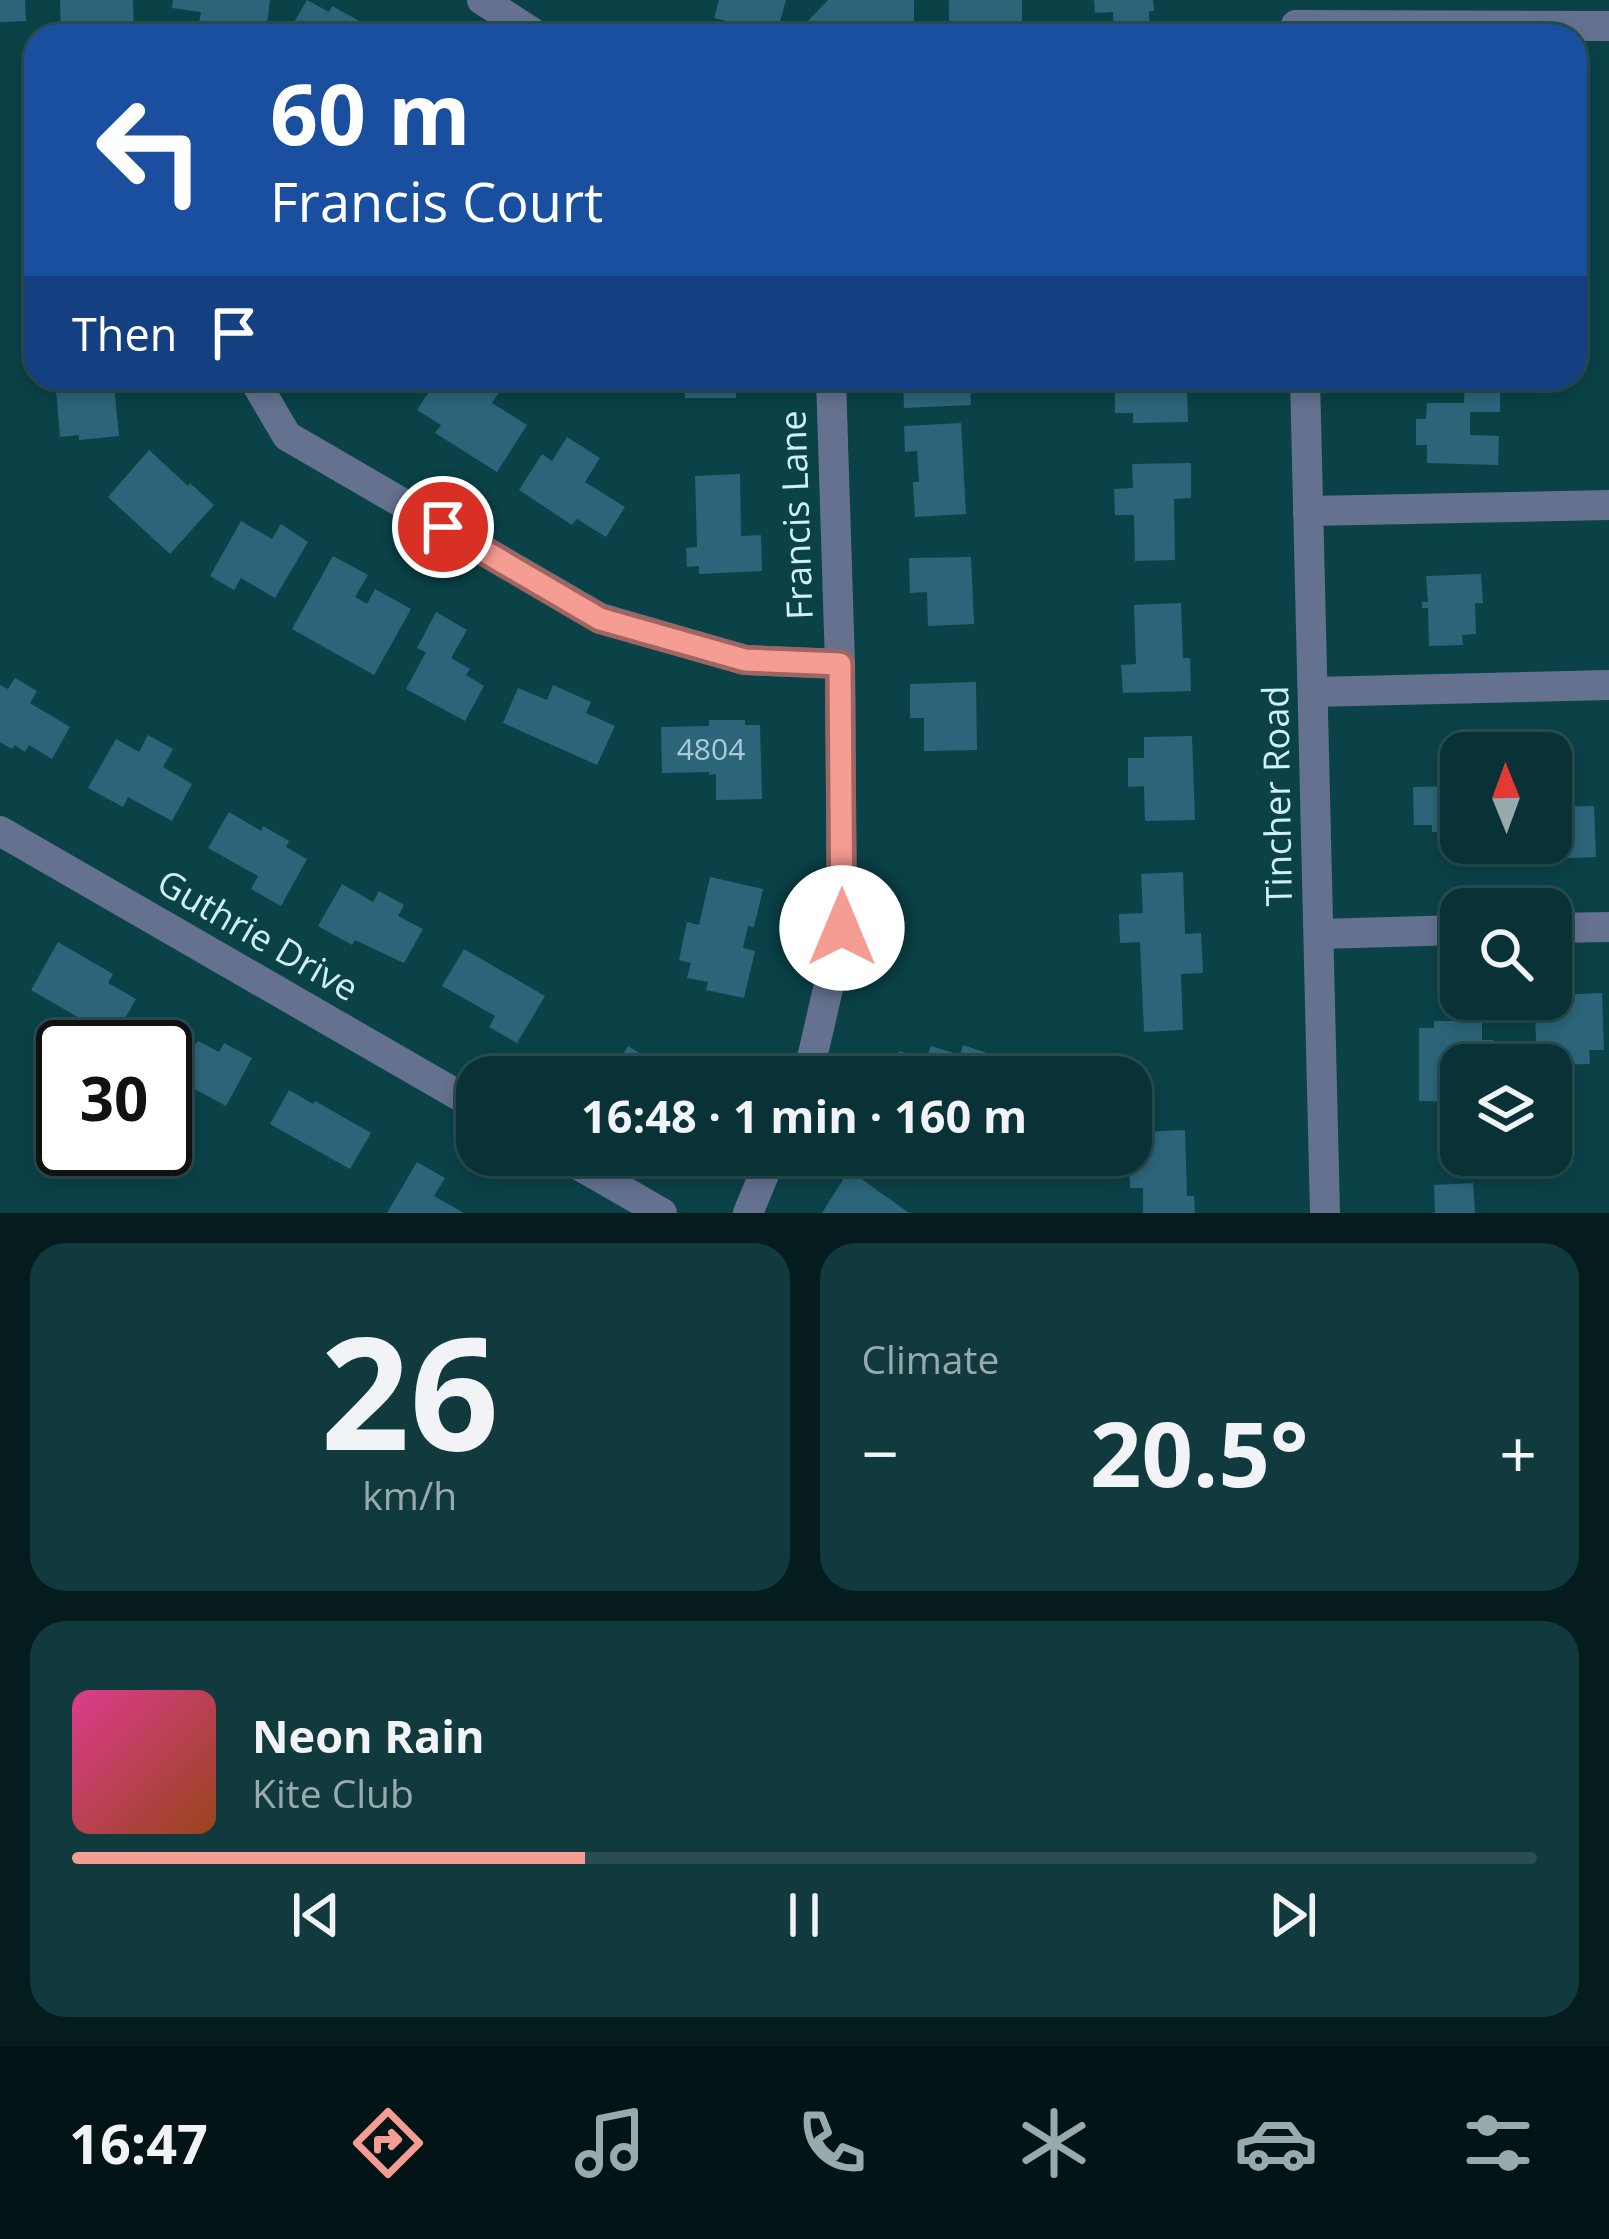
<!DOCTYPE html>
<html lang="en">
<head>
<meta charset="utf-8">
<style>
	body { margin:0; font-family:"Open Sans",sans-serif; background:#113a3e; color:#f1f3f6; height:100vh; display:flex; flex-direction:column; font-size:45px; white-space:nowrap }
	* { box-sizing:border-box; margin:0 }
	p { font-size:39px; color:#98aaad }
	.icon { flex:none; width:66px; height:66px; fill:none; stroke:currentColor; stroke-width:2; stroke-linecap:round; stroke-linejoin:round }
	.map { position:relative; height:1213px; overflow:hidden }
	.side { display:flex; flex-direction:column; gap:30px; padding:30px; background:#041c1e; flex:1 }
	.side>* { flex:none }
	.top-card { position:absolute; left:24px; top:24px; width:1563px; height:366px; border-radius:36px; box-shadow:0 6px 18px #0003,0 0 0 3px #294d51; background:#1a4fa0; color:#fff; overflow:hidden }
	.needle { width:78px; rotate:359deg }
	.tools { position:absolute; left:1440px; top:732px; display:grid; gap:24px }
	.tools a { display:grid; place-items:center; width:132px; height:132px; border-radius:24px; background:#083236; box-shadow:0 6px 18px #0003,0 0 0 3px #294d51; font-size:60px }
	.speed { position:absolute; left:36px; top:1020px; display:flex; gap:24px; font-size:60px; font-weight:700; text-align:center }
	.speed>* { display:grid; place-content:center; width:156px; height:156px; border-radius:50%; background:#083236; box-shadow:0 6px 18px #0003,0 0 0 3px #294d51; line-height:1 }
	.speed .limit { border:6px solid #111; border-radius:18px; background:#fff; color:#111 }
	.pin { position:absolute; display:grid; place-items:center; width:102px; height:102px; color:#fff; margin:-51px; border:6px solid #fff; border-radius:50%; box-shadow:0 3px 12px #0007 }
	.me { position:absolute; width:132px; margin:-66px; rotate:0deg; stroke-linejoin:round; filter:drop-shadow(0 0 9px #0008) }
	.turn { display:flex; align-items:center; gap:42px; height:252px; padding:0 48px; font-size:54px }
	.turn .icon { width:156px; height:156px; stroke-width:2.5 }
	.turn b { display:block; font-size:84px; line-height:102px }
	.then { display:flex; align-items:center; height:114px; padding:0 48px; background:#0003; gap:24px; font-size:45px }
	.big { font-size:90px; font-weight:700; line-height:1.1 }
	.side .card { flex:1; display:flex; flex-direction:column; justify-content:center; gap:18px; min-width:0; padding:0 42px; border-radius:36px; background:#113a3e }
	.side .dial { align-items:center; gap:0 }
	.dial b { font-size:156px; line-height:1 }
	.song { display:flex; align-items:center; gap:36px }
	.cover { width:144px; height:144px; border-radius:18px; background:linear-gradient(135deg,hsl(330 70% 55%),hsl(20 70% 35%)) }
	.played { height:12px; border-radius:6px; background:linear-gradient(90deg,#f59c93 35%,#294d51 35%) }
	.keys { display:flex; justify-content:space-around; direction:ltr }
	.heat { display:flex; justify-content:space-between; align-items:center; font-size:66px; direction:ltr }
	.side .tiles { flex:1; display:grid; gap:30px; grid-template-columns:1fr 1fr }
	.card:last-child { grid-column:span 2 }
	.trip { position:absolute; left:456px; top:1056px; width:696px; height:120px; border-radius:36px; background:#083236; box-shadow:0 6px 18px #0003,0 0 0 3px #294d51; font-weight:700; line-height:120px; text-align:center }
	.tabs { display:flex; height:192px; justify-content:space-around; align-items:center; background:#031416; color:#98aaad }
	.tabs .icon { width:84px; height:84px }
	.tabs .selected { color:#f59c93 }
	.tabs b { font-size:54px; color:#f1f3f6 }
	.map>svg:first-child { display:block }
	.building { fill:#2c657a }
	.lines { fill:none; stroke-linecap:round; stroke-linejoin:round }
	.minor { stroke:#647290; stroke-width:30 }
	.route-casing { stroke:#9f6560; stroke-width:30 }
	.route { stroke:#f59c93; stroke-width:21 }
	.labels { text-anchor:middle; stroke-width:9; stroke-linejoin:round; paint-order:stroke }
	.number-label { font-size:30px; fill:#a6cdd6 }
	.street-label { font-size:36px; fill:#cff0f4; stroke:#0a4248 }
</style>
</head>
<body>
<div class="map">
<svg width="1609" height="1213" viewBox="0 0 1609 1213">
	<rect width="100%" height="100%" fill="#0a4248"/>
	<g class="building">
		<polygon points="0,0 25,0 26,21 0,22"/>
		<polygon points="60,0 133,0 134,36 61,36"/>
		<polygon points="173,0 270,0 266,32 230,27 229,36 204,36 206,24 199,23 201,12 172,8"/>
		<polygon points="307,0 329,12 332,6 387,36 286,36"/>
		<polygon points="719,0 786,0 776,36 747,36 749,27 714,18"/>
		<polygon points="828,0 914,0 914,24 876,24 862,36 819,36 806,23"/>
		<rect x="949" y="0" width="73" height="36"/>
		<polygon points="1094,0 1153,0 1154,11 1149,11 1150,36 1114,36 1113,12 1095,13"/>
		<polygon points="55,378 101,378 102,387 114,386 119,436 79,440 79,435 60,437"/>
		<polygon points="438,378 452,378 468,388 474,378 497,378 505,383 492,403 527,425 497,472 435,433 441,425 417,410"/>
		<rect x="685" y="378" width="51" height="20"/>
		<polygon points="903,378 970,378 971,405 904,408"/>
		<polygon points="1132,378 1172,378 1172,388 1187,388 1188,422 1133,423 1133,413 1115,413 1115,392 1132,391"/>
		<polygon points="1465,378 1500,378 1500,412 1470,412 1470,435 1499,436 1498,465 1427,463 1427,445 1416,445 1416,419 1426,419 1427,403 1464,403"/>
		<polygon points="961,423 966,514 915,517 913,482 919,482 917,451 905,452 904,426"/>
		<polygon points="567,437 600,458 585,482 625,507 606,537 577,519 572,525 519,490 542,454 552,461"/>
		<polygon points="149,450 188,486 190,483 214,505 170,554 108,497"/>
		<polygon points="1191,463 1191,498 1174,499 1175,560 1135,561 1134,515 1115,515 1114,489 1133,488 1132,464"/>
		<polygon points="740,474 741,536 761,535 762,571 699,574 699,566 687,567 686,548 697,547 695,476"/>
		<polygon points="241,521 272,539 281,524 308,542 275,598 241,578 234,590 210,576"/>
		<polygon points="333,556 368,575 355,597 367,604 375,589 411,609 374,675 292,629"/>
		<polygon points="971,557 974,624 928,626 927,592 910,593 909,558"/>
		<polygon points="1481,574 1483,603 1475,603 1476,634 1462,635 1463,645 1429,646 1428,608 1422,608 1422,602 1428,602 1426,576"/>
		<polygon points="1181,603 1183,658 1190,658 1191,691 1123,693 1121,665 1136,664 1134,605"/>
		<polygon points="436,612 467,630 451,658 470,669 466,675 484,686 465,721 406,689 426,652 417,648"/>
		<polygon points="15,678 37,691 30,703 70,727 52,759 29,745 25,752 15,745 12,749 0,742 0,685 8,689"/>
		<polygon points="976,682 977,750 924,751 924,718 910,718 910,684"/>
		<polygon points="553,685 591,702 586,713 615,726 597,765 503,723 518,688 547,700"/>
		<polygon points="709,720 745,720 745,725 760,725 762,799 716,800 716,774 709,775 709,772 662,773 661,727 709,726"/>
		<polygon points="148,735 173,749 163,767 192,784 172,821 128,797 123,807 88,788 116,739 139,752"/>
		<polygon points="1192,736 1195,820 1145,821 1144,786 1128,787 1128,758 1144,758 1144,737"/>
		<polygon points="1461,786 1461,843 1487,843 1487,858 1456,859 1455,831 1432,832 1432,825 1414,825 1413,787"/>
		<polygon points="1594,806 1596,857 1536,859 1535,843 1551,843 1551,807"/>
		<polygon points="229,812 261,831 263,826 289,841 286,847 307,859 281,906 251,889 258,876 208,848"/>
		<polygon points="1183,872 1185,934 1201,933 1203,973 1181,974 1183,1030 1144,1032 1140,942 1120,943 1119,914 1143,913 1141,874"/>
		<polygon points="710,877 763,889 754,927 748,926 743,948 755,951 744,998 706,990 708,982 687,978 691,963 679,960 687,922 699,925"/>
		<polygon points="342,884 373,902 379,891 404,905 398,916 423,929 404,963 355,940 352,945 318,926"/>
		<polygon points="58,942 113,974 108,983 136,999 114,1038 31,990"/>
		<polygon points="464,949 545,996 517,1043 489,1027 495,1016 442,986"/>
		<polygon points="1602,993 1604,1050 1589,1050 1590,1064 1537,1065 1535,1015 1550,1014 1550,1010 1558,1010 1557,995"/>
		<polygon points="1453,997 1482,999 1482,1040 1493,1040 1493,1065 1461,1065 1461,1102 1419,1101 1419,1028 1434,1028 1434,1021 1453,1021"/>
		<polygon points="171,1032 195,1045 198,1041 219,1052 224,1043 252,1058 226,1106 165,1073 165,1047 162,1047"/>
		<polygon points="963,1045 993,1055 986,1077 891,1077 899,1051 926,1059 931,1046 960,1055"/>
		<polygon points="628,1046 679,1077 610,1077"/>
		<polygon points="289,1090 313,1104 315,1101 371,1133 350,1169 270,1124"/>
		<polygon points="1185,1130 1187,1196 1194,1196 1195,1213 1143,1213 1143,1188 1130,1188 1129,1155 1142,1153 1141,1132"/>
		<polygon points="417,1162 445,1178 434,1196 464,1213 387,1213"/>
		<polygon points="849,1170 909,1213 822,1213"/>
		<polygon points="1473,1183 1475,1213 1435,1213 1434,1185"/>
	</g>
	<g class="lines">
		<g class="minor">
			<polyline points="482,0 538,36"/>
			<polyline points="1296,25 1609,26"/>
			<polyline points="253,378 287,436 600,618 745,660 840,664"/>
			<polyline points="1305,378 1325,1213"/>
			<polyline points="1308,511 1609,505"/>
			<polyline points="1313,692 1609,685"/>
			<polyline points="0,831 477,1106"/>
			<polyline points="1551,928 1609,927"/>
			<polyline points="1319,934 1461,930"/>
			<polyline points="804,1077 812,1058 842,928 840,664 831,378"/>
			<polyline points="561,1155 662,1213"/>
			<polyline points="748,1213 772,1155"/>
		</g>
	</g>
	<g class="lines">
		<g class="route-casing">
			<polyline id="route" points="443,527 600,619 745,660 840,664 842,928"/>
		</g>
		<use href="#route" class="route"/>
	</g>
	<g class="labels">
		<g class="number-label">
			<text x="711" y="760">4804</text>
		</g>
		<g class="street-label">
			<text transform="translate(796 515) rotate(-92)" y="13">Francis Lane</text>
			<text transform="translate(1277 796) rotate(-91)" y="13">Tincher Road</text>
			<text transform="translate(258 935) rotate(30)" y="13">Guthrie Drive</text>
		</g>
	</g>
</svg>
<div class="tools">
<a><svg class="needle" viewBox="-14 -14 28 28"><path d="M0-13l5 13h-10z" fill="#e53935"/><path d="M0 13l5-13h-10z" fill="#98aaad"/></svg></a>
<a><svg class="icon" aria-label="search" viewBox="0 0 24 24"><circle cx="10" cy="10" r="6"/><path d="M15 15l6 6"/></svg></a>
<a><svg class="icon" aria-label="layers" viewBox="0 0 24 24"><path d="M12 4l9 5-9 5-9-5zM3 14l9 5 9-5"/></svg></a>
</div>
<div class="speed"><div class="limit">30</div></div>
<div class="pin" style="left:443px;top:527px;background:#d93025"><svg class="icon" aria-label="arrive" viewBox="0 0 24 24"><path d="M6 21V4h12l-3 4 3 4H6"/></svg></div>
<svg class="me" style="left:842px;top:928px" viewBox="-20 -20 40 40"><circle r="19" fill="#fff"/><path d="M0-13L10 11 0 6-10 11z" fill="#f59c93"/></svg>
<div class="trip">16:48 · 1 min · 160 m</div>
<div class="top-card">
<div class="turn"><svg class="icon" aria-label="left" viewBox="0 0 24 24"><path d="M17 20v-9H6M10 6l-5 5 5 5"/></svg><div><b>60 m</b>Francis Court</div></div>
<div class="then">Then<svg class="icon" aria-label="arrive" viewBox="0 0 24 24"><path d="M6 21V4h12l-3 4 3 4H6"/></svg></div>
</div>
</div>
<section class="side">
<div class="tiles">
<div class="card dial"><b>26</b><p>km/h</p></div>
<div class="card"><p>Climate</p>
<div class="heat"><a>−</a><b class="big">20.5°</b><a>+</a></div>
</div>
<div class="card">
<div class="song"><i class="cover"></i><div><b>Neon Rain</b><p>Kite Club</p></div></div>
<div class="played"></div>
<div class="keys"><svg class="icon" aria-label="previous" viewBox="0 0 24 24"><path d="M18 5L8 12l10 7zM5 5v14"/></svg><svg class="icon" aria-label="pause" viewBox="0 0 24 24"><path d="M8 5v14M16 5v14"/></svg><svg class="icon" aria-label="next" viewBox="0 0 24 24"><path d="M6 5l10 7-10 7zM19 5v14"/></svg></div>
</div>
</div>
</section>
<nav class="tabs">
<b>16:47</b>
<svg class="icon selected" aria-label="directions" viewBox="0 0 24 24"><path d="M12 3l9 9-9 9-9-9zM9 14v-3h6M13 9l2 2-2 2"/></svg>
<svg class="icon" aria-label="music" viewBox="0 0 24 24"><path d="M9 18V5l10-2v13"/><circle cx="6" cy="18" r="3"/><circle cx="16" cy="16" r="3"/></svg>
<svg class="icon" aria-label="phone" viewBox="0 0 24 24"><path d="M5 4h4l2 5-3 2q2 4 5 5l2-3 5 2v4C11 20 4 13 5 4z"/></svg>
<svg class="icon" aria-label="climate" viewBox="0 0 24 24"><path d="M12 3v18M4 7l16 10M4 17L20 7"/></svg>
<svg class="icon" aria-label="car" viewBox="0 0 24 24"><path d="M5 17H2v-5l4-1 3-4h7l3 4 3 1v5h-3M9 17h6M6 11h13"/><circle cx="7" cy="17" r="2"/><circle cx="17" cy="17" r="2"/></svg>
<svg class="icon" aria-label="filters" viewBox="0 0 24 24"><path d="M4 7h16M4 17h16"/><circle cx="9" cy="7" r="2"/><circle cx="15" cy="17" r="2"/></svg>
</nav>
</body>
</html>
